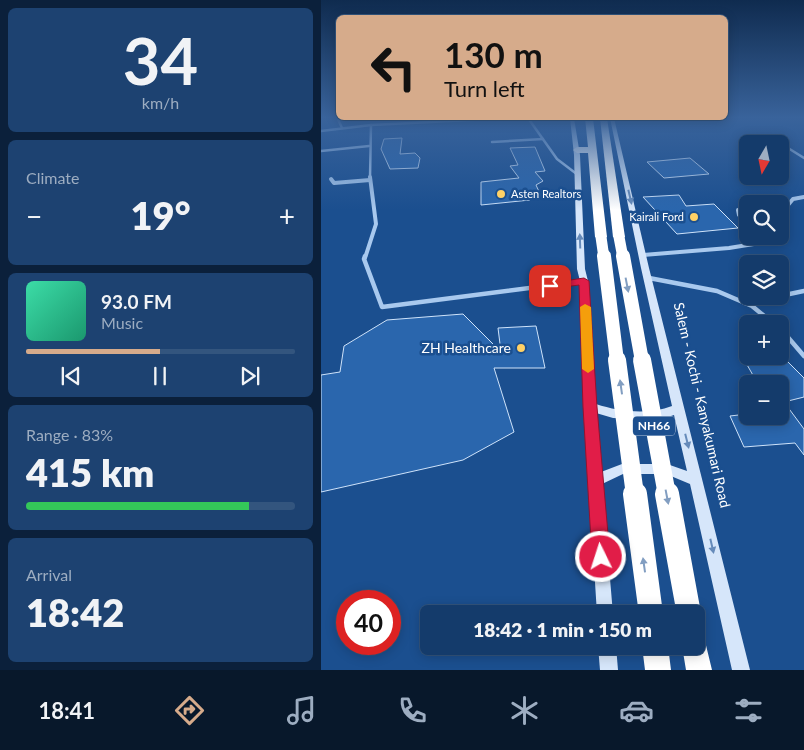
<!DOCTYPE html>
<html lang="en">
<head>
<meta charset="utf-8">
<style>
	body { margin:0; font-family:Lato,sans-serif; background:#1d4271; color:#f1f3f6; height:100vh; display:flex; flex-direction:column; font-size:19px; white-space:nowrap }
	* { box-sizing:border-box; margin:0 }
	p { font-size:16px; color:#9dadc1 }
	.icon { flex:none; width:28px; height:28px; fill:none; stroke:currentColor; stroke-width:2; stroke-linecap:round; stroke-linejoin:round }
	.map { position:relative; flex:1; overflow:hidden }
	.sheet { display:flex; flex-direction:column; gap:8px; padding:8px; background:#0b203b; width:321px }
	.sheet>* { flex:none }
	.guide { position:absolute; left:15px; top:15px; width:392px; height:105px; border-radius:8px; box-shadow:0 2px 12px #0003,0 0 0 1px #33557e; background:#d6ab8b; color:#111; overflow:hidden }
	.needle { width:32px; rotate:189deg }
	.buttons { position:absolute; left:418px; top:135px; display:grid; gap:10px }
	.buttons a { display:grid; place-items:center; width:50px; height:50px; border-radius:8px; background:#143b6b; box-shadow:0 2px 12px #0003,0 0 0 1px #33557e; font-size:25px }
	.speed { position:absolute; left:15px; top:590px; display:flex; gap:10px; font-size:25px; font-weight:700; text-align:center }
	.speed>* { display:grid; place-content:center; width:65px; height:65px; border-radius:50%; background:#143b6b; box-shadow:0 2px 12px #0003,0 0 0 1px #33557e; line-height:1 }
	.speed .limit { border:8px solid #d22; background:#fff; color:#111 }
	.pin { position:absolute; display:grid; place-items:center; width:42px; height:42px; color:#fff; margin:-21px; border-radius:10px; box-shadow:0 2px 8px #0006 }
	.me { position:absolute; width:55px; margin:-28px; rotate:356deg; stroke-linejoin:round; filter:drop-shadow(0 0 4px #0008) }
	.turn { display:flex; align-items:center; gap:18px; height:105px; padding:0 25px; font-size:22px }
	.turn .icon { width:65px; height:65px; stroke-width:2.5 }
	.turn b { display:block; font-size:35px; line-height:42px }
	.big { font-size:38px; font-weight:800; line-height:1.1 }
	.sheet .widget { flex:1; display:flex; flex-direction:column; justify-content:center; gap:8px; min-width:0; padding:0 18px; border-radius:8px; background:#1d4271 }
	.sheet .dial { align-items:center; gap:0 }
	.dial b { font-size:65px; line-height:1 }
	.song { display:flex; align-items:center; gap:15px }
	.cover { width:60px; height:60px; border-radius:8px; background:linear-gradient(135deg,hsl(160 70% 55%),hsl(160 70% 35%)) }
	.played { height:5px; border-radius:2px; background:linear-gradient(90deg,#d6ab8b 50%,#33557e 50%) }
	.keys { display:flex; justify-content:space-around; direction:ltr }
	.heat { display:flex; justify-content:space-between; align-items:center; font-size:28px; direction:ltr }
	.charge { height:8px; border-radius:4px; background:linear-gradient(90deg,#34c759 83%,#33557e 0) }
	.trip { position:absolute; left:99px; top:605px; width:285px; height:50px; border-radius:8px; background:#143b6b; box-shadow:0 2px 12px #0003,0 0 0 1px #33557e; font-weight:800; line-height:50px; text-align:center }
	.dock { display:flex; height:80px; justify-content:space-around; align-items:center; background:#08182b; color:#9dadc1 }
	.dock .icon { width:35px; height:35px }
	.dock .selected { color:#d6ab8b }
	.dock b { font-size:22px; color:#f1f3f6 }
	main { display:flex; flex:1; min-height:0 }
	.map>svg:first-child { display:block }
	.building { fill:#2a66ad; stroke:#cfe3fa }
	.lines { fill:none; stroke-linecap:round; stroke-linejoin:round }
	.street-far2 { stroke:#a9c9ee; stroke-width:2.5 }
	.street-far1 { stroke:#a9c9ee; stroke-width:4 }
	.street { stroke:#a9c9ee; stroke-width:4.5 }
	.secondary { fill:#d6e6fa; fill-rule:evenodd }
	.highway { fill:#fff; fill-rule:evenodd }
	.highway-bridge-far3 { stroke:#fff; stroke-width:11 }
	.highway-bridge-far2 { stroke:#fff; stroke-width:14 }
	.highway-bridge-far1 { stroke:#fff; stroke-width:18 }
	.highway-bridge { stroke:#fff; stroke-width:24 }
	.oneway { fill:#668bba }
	.oneway2 { fill:#829ec1 }
	.route { fill:#e11d48; stroke:#92132f }
	.slow { fill:#f59e0b }
	.poi-dot { fill:#ffd166; stroke:#1b4f8f; stroke-width:2 }
	.labels { text-anchor:middle; stroke-width:5; stroke-linejoin:round; paint-order:stroke }
	.far-poi-label { font-size:11px; fill:#fff; stroke:#1b4f8f; text-anchor:start }
	.shield { fill:#1b4f8f; stroke:#bbcadd; stroke-width:1 }
	.shield-label { font-size:12px; font-weight:bold; fill:#fff }
	.poi-label { font-size:14px; fill:#fff; stroke:#1b4f8f; text-anchor:end }
	.street-label { font-size:14px; fill:#fff; stroke:#1b4f8f }
</style>
</head>
<body>
<main>
<section class="sheet">
<div class="widget dial"><b>34</b><p>km/h</p></div>
<div class="widget"><p>Climate</p>
<div class="heat"><a>−</a><b class="big">19°</b><a>+</a></div>
</div>
<div class="widget">
<div class="song"><i class="cover"></i><div><b>93.0 FM</b><p>Music</p></div></div>
<div class="played"></div>
<div class="keys"><svg class="icon" aria-label="previous" viewBox="0 0 24 24"><path d="M18 5L8 12l10 7zM5 5v14"/></svg><svg class="icon" aria-label="pause" viewBox="0 0 24 24"><path d="M8 5v14M16 5v14"/></svg><svg class="icon" aria-label="next" viewBox="0 0 24 24"><path d="M6 5l10 7-10 7zM19 5v14"/></svg></div>
</div>
<div class="widget"><p>Range · 83%</p><b class="big">415 km</b><div class="charge"></div></div>
<div class="widget"><p>Arrival</p><b class="big">18:42</b></div>
</section>
<div class="map">
<svg width="483" height="670" viewBox="0 0 483 670">
	<rect width="100%" height="100%" fill="#1b4f8f"/>
	<g class="building">
		<polygon points="81,138 79,154 94,153 99,158 97,168 69,169 60,149 63,139"/>
		<polygon points="214,147 224,171 214,172 222,181 215,185 220,196 209,197 209,200 160,205 160,182 198,178 189,166 197,165 189,148"/>
		<polygon points="369,158 388,174 343,178 326,162"/>
		<polygon points="358,195 365,206 393,204 417,228 356,234 322,197"/>
		<polygon points="142,314 180,352 177,328 215,326 224,368 173,368 193,432 142,460 0,492 0,375 19,372 23,346 66,320"/>
		<polygon points="421,356 461,356 483,378 483,397 463,402 483,429 483,455 474,443 423,447 409,416 426,414 426,416 459,416 459,384 437,384"/>
	</g>
	<g class="lines">
		<g class="street-far2">
			<polyline points="16,117 21,128"/>
			<polyline points="207,118 236,159 257,175"/>
			<polyline points="0,131 50,125 190,118"/>
			<polyline points="171,142 222,139"/>
			<polyline points="467,148 483,158"/>
			<polyline points="0,151 48,146"/>
			<polyline points="49,178 50,125"/>
		</g>
		<g class="street-far1">
			<polyline points="10,179 13,183 49,180"/>
			<polyline points="459,206 467,205 472,199 483,197"/>
			<polyline points="426,208 417,210 418,215 426,224"/>
			<polyline points="322,255 408,248 439,243 441,241 437,236"/>
			<polyline points="44,258 55,224 49,177"/>
		</g>
		<g class="street">
			<polyline points="44,256 43,259 61,307 263,281"/>
			<polyline points="328,278 396,291 431,306 453,324"/>
			<polyline points="459,296 483,291"/>
			<polyline points="424,303 457,296"/>
			<polyline points="459,328 483,356"/>
		</g>
		<g class="secondary">
			<path d="M249,118H253L259,155L264,269L267,281L275,404C299,412 328,415 351,406L320,268L289,118H293L328,268L429,670H411L369,484L345,474H302L281,484L292,614H276L263,407L259,281L256,269L253,155ZM275,413L292,418L338,420L353,415L366,471L346,464H301L280,472Z"/>
			<polygon points="277,646 295,646 297,670 279,670"/>
		</g>
		<g class="highway">
			<polygon points="264,118 272,118 286,237 280,240 274,237 267,153 256,153 252,150 256,147 267,147"/>
			<polygon points="279,118 286,118 304,237 298,240 292,237"/>
			<polygon points="375,633 383,637 391,670 365,670 361,646 375,646"/>
			<polygon points="321,646 347,646 350,670 324,670"/>
		</g>
		<g class="highway-bridge-far3">
			<polyline points="280,237 283,258"/>
			<polyline points="298,237 302,258"/>
		</g>
		<g class="highway-bridge-far2">
			<polyline points="283,256 296,361"/>
			<polyline points="302,256 321,361"/>
		</g>
		<g class="highway-bridge-far1">
			<polyline points="296,360 314,495"/>
			<polyline points="321,360 346,495"/>
		</g>
		<g class="highway-bridge">
			<polyline points="314,494 330,614"/>
			<polyline points="346,494 368,614"/>
		</g>
	</g>
	<defs><path id="oneway-solid" d="M-6-.8H1V-3.2L6.5 0L1 3.2V.8H-6Z" transform="scale(1.25)"/></defs>
	<g class="oneway">
		<use href="#oneway-solid" transform="translate(309 197) rotate(77)"/>
		<use href="#oneway-solid" transform="translate(259 241) rotate(-92)"/>
		<use href="#oneway-solid" transform="translate(366 441) rotate(76)"/>
		<use href="#oneway-solid" transform="translate(391 546) rotate(77)"/>
	</g>
	<g class="oneway2">
		<use href="#oneway-solid" transform="translate(306 285) rotate(79)"/>
		<use href="#oneway-solid" transform="translate(300 387) rotate(-98)"/>
		<use href="#oneway-solid" transform="translate(346 497) rotate(79)"/>
		<use href="#oneway-solid" transform="translate(323 565) rotate(-98)"/>
	</g>
	<linearGradient id="sky" x2="0" y2="1"><stop stop-color="#0f2b4f"/><stop offset="0.56" stop-color="#39639b"/><stop offset="1" stop-color="#39639b" stop-opacity="0"/></linearGradient>
	<rect width="483" height="210" fill="url(#sky)"/>
	<polygon class="route" points="263,278 268,281 276,407 289,557 286,563 280,565 274,563 271,557 262,407 258,285 229,289 224,286 229,283"/>
	<polygon class="slow" points="264,304 270,307 273,369 267,373 261,369 259,307"/>
	<g class="poi-dot">
		<circle cx="180" cy="194" r="5"/>
		<circle cx="373" cy="217" r="5"/>
		<circle cx="200" cy="348" r="5"/>
	</g>
	<g class="labels">
		<g class="far-poi-label">
			<text x="190" y="198">Asten Realtors</text>
			<text x="363" y="221" text-anchor="end">Kairali Ford</text>
		</g>
		<rect class="shield" x="312" y="416.5" width="42" height="19" rx="4"/>
		<g class="shield-label">
			<text x="333" y="430">NH66</text>
		</g>
		<g class="poi-label">
			<text x="190" y="353">ZH Healthcare</text>
		</g>
		<g class="street-label">
			<text transform="translate(381 405) rotate(77)" y="5">Salem - Kochi - Kanyakumari Road</text>
		</g>
	</g>
</svg>
<div class="buttons">
<a><svg class="needle" viewBox="-14 -14 28 28"><path d="M0-13l5 13h-10z" fill="#e53935"/><path d="M0 13l5-13h-10z" fill="#9dadc1"/></svg></a>
<a><svg class="icon" aria-label="search" viewBox="0 0 24 24"><circle cx="10" cy="10" r="6"/><path d="M15 15l6 6"/></svg></a>
<a><svg class="icon" aria-label="layers" viewBox="0 0 24 24"><path d="M12 4l9 5-9 5-9-5zM3 14l9 5 9-5"/></svg></a>
<a>+</a>
<a>−</a>
</div>
<div class="speed"><div class="limit">40</div></div>
<div class="pin" style="left:229px;top:286px;background:#d93025"><svg class="icon" aria-label="arrive" viewBox="0 0 24 24"><path d="M6 21V4h12l-3 4 3 4H6"/></svg></div>
<svg class="me" style="left:280px;top:557px" viewBox="-20 -20 40 40"><circle r="17" fill="#e11d48" stroke="#fff" stroke-width="3"/><path d="M0-11L8 9 0 5-8 9z" fill="#fff"/></svg>
<div class="trip">18:42 · 1 min · 150 m</div>
<div class="guide">
<div class="turn"><svg class="icon" aria-label="left" viewBox="0 0 24 24"><path d="M17 20v-9H6M10 6l-5 5 5 5"/></svg><div><b>130 m</b>Turn left</div></div>
</div>
</div>
</main>
<nav class="dock">
<b>18:41</b>
<svg class="icon selected" aria-label="directions" viewBox="0 0 24 24"><path d="M12 3l9 9-9 9-9-9zM9 14v-3h6M13 9l2 2-2 2"/></svg>
<svg class="icon" aria-label="music" viewBox="0 0 24 24"><path d="M9 18V5l10-2v13"/><circle cx="6" cy="18" r="3"/><circle cx="16" cy="16" r="3"/></svg>
<svg class="icon" aria-label="phone" viewBox="0 0 24 24"><path d="M5 4h4l2 5-3 2q2 4 5 5l2-3 5 2v4C11 20 4 13 5 4z"/></svg>
<svg class="icon" aria-label="climate" viewBox="0 0 24 24"><path d="M12 3v18M4 7l16 10M4 17L20 7"/></svg>
<svg class="icon" aria-label="car" viewBox="0 0 24 24"><path d="M5 17H2v-5l4-1 3-4h7l3 4 3 1v5h-3M9 17h6M6 11h13"/><circle cx="7" cy="17" r="2"/><circle cx="17" cy="17" r="2"/></svg>
<svg class="icon" aria-label="filters" viewBox="0 0 24 24"><path d="M4 7h16M4 17h16"/><circle cx="9" cy="7" r="2"/><circle cx="15" cy="17" r="2"/></svg>
</nav>
</body>
</html>
